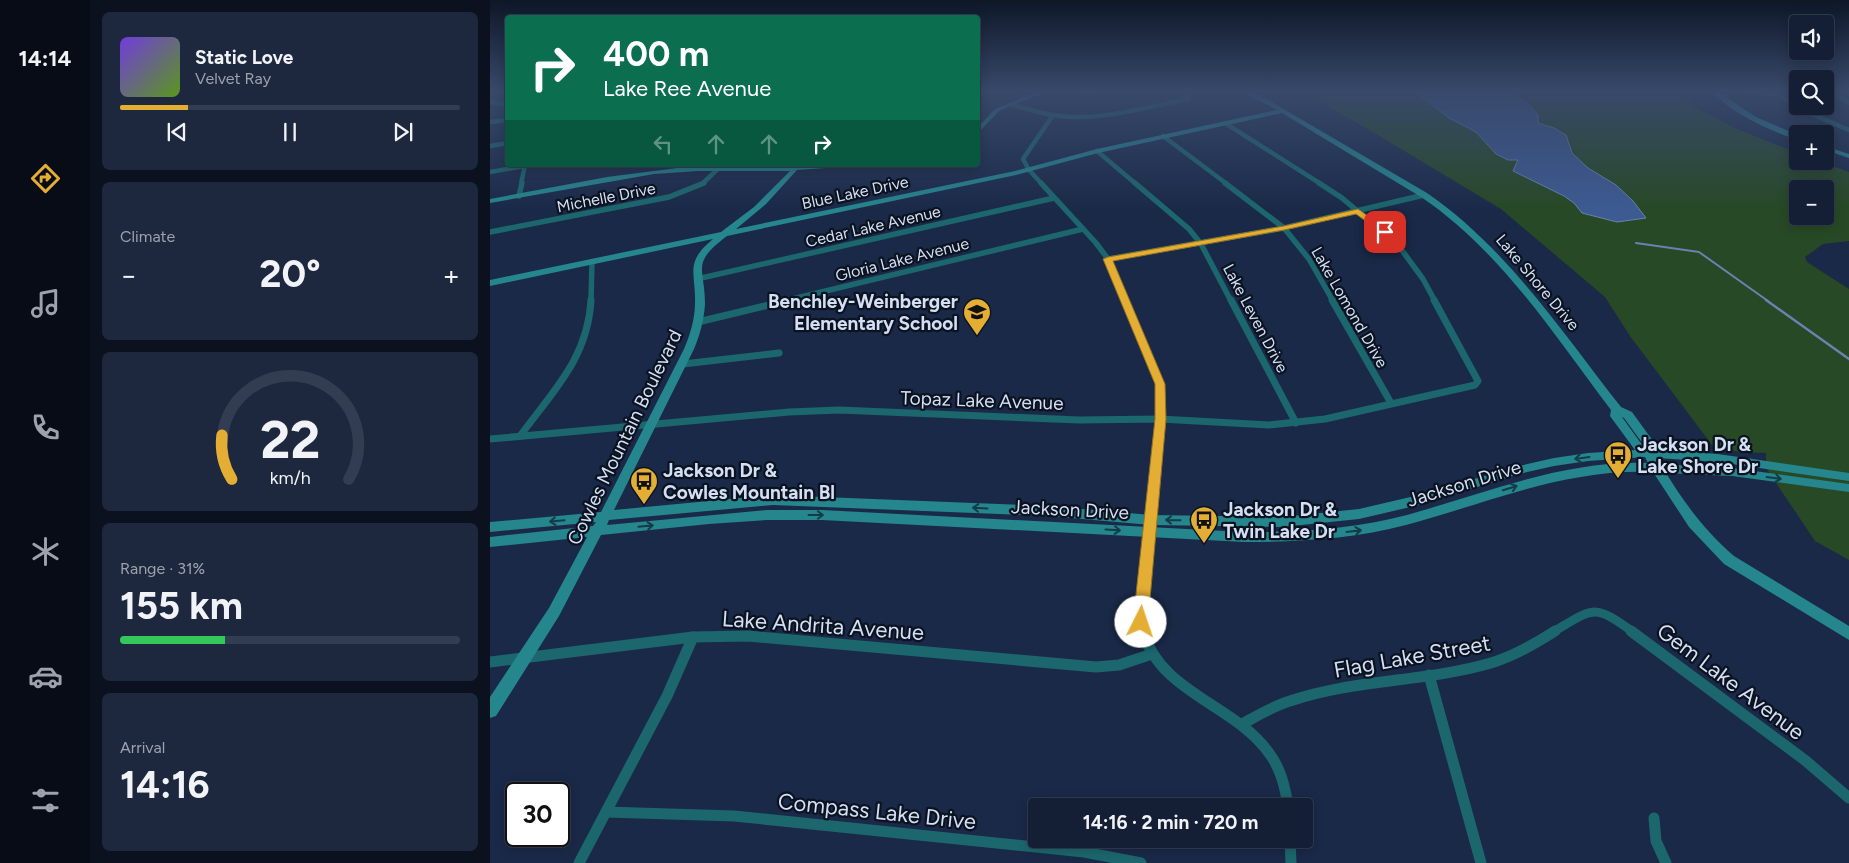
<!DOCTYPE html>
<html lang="en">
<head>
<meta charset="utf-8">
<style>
	body { margin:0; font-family:Figtree,sans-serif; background:#1d273e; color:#f1f3f6; height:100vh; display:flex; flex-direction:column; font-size:19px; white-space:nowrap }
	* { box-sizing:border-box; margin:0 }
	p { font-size:16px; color:#9da2ad }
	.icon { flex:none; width:28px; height:28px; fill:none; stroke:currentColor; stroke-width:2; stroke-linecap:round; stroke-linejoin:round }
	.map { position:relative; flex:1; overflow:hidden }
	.sheet { display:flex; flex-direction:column; gap:12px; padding:12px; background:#0b111e; width:400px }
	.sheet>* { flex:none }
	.guide { position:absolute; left:15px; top:15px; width:475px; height:152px; border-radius:5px; box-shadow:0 2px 12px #0003,0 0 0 1px #333d51; background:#0b6e4f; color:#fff; overflow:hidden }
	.tools { position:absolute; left:1299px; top:15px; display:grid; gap:10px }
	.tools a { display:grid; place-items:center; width:45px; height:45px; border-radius:5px; background:#141f36; box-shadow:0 2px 12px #0003,0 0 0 1px #333d51; font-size:25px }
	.speed { position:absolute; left:15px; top:782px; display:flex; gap:10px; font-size:25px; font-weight:700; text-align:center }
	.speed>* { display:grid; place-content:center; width:65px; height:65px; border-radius:50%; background:#141f36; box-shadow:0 2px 12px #0003,0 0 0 1px #333d51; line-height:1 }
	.speed .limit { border:2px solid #111; border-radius:8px; background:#fff; color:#111 }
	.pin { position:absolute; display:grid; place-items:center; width:42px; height:42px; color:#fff; margin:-21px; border-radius:10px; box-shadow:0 2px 8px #0006 }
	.me { position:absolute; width:55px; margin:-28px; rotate:4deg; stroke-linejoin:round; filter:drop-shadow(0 0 4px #0008) }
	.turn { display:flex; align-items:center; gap:18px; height:105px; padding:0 15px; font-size:22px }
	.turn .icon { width:65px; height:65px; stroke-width:2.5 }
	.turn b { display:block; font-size:35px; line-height:42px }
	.lanes { display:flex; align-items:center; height:48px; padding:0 15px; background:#0003; justify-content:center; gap:25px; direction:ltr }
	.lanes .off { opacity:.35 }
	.big { font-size:38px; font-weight:700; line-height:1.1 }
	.sheet .tile { flex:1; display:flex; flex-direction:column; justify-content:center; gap:8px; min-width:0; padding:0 18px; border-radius:8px; background:#1d273e }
	.sheet .dial { align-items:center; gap:0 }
	.dial svg { height:130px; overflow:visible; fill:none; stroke:#333d51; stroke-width:7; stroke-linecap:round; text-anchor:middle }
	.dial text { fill:#f1f3f6; stroke:none }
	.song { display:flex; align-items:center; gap:15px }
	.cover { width:60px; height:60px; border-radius:8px; background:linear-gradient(135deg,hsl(260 70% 55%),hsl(90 70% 35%)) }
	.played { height:5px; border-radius:2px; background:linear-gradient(90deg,#e4ae35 20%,#333d51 20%) }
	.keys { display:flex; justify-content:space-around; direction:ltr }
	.heat { display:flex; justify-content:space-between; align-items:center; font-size:28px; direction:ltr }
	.charge { height:8px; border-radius:4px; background:linear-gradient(90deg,#34c759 31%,#333d51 0) }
	.trip { position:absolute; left:538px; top:798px; width:285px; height:50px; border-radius:5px; background:#141f36; box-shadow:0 2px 12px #0003,0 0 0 1px #333d51; font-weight:700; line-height:50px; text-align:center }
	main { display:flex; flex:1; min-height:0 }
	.tabs { display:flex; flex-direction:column; width:90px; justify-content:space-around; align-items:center; background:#080c16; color:#9da2ad }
	.tabs .icon { width:35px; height:35px }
	.tabs .current { color:#e4ae35 }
	.tabs b { font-size:22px; color:#f1f3f6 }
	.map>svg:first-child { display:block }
	.green { fill:#274925; fill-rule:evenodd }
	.water { fill:#3d5a92; stroke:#6a82af }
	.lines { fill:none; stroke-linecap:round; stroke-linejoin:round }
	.stream-far1 { stroke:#6a82af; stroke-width:2 }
	.stream { stroke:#6a82af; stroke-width:2.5 }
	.street-far4 { stroke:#1b676d; stroke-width:4.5 }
	.street-far3 { stroke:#1b676d; stroke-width:5.5 }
	.street-far2 { stroke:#1b676d; stroke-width:7 }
	.street-far1 { stroke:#1b676d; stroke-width:9 }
	.street { stroke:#1b676d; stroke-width:11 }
	.secondary { fill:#25868d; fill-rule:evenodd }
	.oneway { stroke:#143b46 }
	.route { fill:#e4ae35; stroke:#947122 }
	.labels { text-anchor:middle; stroke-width:4.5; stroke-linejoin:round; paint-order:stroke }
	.far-street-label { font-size:16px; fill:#d4dff4; stroke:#0b1320 }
	.poi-label { font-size:19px; font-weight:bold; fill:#d4dff4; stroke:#0b1320; text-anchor:start }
	.street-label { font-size:19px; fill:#d4dff4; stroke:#0b1320 }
	.near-street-label { font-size:22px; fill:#d4dff4; stroke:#0b1320 }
</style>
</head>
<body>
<main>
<nav class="tabs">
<b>14:14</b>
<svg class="icon current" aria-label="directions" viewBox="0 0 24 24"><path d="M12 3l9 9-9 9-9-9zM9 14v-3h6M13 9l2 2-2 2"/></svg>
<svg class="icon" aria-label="music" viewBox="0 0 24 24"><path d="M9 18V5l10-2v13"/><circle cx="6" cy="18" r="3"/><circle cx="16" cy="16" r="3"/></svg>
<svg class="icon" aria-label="phone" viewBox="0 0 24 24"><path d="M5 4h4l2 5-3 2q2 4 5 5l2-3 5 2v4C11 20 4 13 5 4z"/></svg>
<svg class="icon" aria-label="climate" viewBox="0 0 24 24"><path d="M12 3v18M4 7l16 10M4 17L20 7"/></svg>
<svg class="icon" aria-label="car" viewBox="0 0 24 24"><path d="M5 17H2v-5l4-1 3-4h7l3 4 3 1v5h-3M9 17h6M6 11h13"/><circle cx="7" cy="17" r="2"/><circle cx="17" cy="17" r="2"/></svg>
<svg class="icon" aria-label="filters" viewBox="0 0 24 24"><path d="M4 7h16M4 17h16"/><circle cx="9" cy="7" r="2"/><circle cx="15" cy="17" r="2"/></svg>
</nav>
<section class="sheet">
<div class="tile">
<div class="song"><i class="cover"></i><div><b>Static Love</b><p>Velvet Ray</p></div></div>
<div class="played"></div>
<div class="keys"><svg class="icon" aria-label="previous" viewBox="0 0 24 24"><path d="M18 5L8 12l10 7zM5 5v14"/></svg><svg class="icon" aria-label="pause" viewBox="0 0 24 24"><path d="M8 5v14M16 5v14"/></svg><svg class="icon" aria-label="next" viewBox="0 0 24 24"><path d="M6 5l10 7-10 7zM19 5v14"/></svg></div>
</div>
<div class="tile"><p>Climate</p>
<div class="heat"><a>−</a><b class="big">20°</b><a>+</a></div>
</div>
<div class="tile dial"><svg viewBox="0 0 100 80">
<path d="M14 69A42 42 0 1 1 86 69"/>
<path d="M14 69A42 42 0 0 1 8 42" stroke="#e4ae35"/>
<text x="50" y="56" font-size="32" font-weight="700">22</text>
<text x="50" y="72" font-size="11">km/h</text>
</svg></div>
<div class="tile"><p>Range · 31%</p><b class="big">155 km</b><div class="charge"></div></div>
<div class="tile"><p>Arrival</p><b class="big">14:16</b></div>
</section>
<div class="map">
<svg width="1359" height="863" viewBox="0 0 1359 863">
	<rect width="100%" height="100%" fill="#1a2948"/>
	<path class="green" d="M841,91H1191L1205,107L1245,128L1307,153L1308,161H1329L1359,172V241L1333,244L1315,257L1317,262L1359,289V560L1325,541L1276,468V453L1249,452L1222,445L1140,336L1115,297L1011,209L871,125L826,100ZM1308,189H1335V216H1308Z"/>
	<polygon class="water" points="924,91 1020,91 1040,106 1048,115 1048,123 1064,128 1076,135 1082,153 1098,168 1126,185 1143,201 1156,218 1127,222 1092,213 1084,203 1074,196 1023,171 1028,160 1018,160 1006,154 986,132 959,118"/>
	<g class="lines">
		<polyline class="stream-far1" points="1146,243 1209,252 1278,301"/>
		<polyline class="stream" points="1276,300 1359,359"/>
		<g class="street-far4">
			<polyline points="571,91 595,93 621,91"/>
			<polyline points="1225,91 1286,94"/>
			<polyline points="1283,91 1310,109 1359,130"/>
			<polyline points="1343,91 1359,103"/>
			<polyline points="1343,91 1359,93"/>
			<polyline points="0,102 18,105"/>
			<path d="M520,104C543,111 567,118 592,117C627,116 663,106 698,99V96L689,91"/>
			<polyline points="0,122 18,120"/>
			<polyline points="735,123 831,184"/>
			<polyline points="673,136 737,184"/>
			<polyline points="0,146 18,143"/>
			<polyline points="607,151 646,184"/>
			<polyline points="0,172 41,165"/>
			<polyline points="31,184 35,165"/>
			<polyline points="212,184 232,165"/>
			<polyline points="552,184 539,170 533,159 563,115"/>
		</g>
		<g class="street-far3">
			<polyline points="551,183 606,243 618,259 635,301"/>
			<polyline points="645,183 699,229 711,244 741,301"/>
			<polyline points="735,183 794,228 819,259 843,301"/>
			<polyline points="829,183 852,198 908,245 933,279 945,301"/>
			<polyline points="29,196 32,183"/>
			<polyline points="0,232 179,197 214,183"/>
			<polyline points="618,259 794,228 934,195"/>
			<polyline points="207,279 564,198"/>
			<polyline points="101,301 102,262"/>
			<polyline points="294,301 593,229"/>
		</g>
		<g class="street-far2">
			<polyline points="635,300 670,385 667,448"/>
			<polyline points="741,300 806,423"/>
			<polyline points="842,300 901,403"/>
			<polyline points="208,322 299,300"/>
			<polyline points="193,364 289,353"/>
			<path d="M30,436C63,391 98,358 101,300"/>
			<polyline points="0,439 299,412 349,410 589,420 670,419 779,425 835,419 985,385 988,381 944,300"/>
		</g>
		<g class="street-far1">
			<polyline points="653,632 651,622 667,447"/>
			<path d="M1063,632C1104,608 1103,603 1143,632"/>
		</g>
		<g class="street">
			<path d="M653,631C670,693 744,704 779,753C791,769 795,787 798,806"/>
			<polyline points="1141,631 1316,761 1359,798"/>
			<polyline points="0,662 203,637 258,636 606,667 629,665 662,654"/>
			<polyline points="939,675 991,863"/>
			<path d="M752,724C767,716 783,706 800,701C865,679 935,682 1001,663C1024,656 1045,644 1065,631"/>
			<polyline points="116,812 244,816 594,852 651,863"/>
			<polyline points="1164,818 1166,841 1176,863"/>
			<polyline points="800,839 801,863"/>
			<polyline points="89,863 177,696 203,637"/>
		</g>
		<g class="secondary">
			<polygon points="550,91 557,91 509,111 490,131 488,132 488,127 505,109"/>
			<path d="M751,91H758L775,98L937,193C1017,248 1072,332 1131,407L1142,412L1163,441L1164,449L1228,454L1359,473V481L1228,462L1167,458L1170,464L1242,468L1359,484V492L1242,476L1176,473C1195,504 1216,532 1244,556L1359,626V640L1234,564L1199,527L1163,472C1076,468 998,503 916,525C863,539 808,542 754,542L332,520H277L219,524L111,535L69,616L6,716L0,718V697L59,608L97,537L0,547V537L103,526L106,522L0,532V522L111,512L194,349C200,335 205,319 205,303C206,272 194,263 223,239L0,286V280L231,232L264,207L300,171H208L164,174L0,203V199L117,177L187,168L354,165L351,167L307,170L276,204L246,229L525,171L607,149L787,110ZM792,113L931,197C1011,251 1064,335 1121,410L1120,416L1145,450L1098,453L1064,458L1029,466L929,495L869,509L792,517L661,515L558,506L283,495L124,510L204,349C210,335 214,320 215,304C215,267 200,264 237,236L526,175L608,153ZM1132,417L1134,418L1153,444L1150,442ZM1155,457L1158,463C1074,460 996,493 917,515C864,529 809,532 754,532L332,510H277L117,525L119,520L283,505L558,516L661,525L792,527L869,519L929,505L1029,474L1064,466L1098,461Z"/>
			<path d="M1221,91H1227L1266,117L1308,135V140C1278,130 1243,114 1221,91Z"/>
			<polygon points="1335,146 1359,154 1359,158 1335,150"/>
		</g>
	</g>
	<defs><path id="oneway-shaft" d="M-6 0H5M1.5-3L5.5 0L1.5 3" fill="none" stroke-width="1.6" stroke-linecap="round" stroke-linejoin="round" transform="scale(1.25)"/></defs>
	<g class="oneway">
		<use href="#oneway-shaft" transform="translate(1092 458) rotate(172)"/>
		<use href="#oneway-shaft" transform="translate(1284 478) rotate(8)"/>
		<use href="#oneway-shaft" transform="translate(1020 488) rotate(-17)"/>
		<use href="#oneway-shaft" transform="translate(490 508) rotate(-177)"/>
		<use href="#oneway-shaft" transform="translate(326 515)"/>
		<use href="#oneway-shaft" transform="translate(683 520) rotate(-179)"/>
		<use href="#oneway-shaft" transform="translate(67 521) rotate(175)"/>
		<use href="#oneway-shaft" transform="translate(156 526) rotate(-6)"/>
		<use href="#oneway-shaft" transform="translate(623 530) rotate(3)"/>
		<use href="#oneway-shaft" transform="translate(864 531) rotate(-7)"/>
	</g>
	<linearGradient id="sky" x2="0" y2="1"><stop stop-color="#0e1728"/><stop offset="0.43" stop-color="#38496a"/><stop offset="1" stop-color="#38496a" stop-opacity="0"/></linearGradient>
	<rect width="1359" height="211" fill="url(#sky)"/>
	<polygon class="route" points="868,209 898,230 898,233 892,233 866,214 794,230 623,261 675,384 676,419 658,622 656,626 651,628 646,626 643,622 665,419 665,384 613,259 618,257 794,226"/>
	<defs>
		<g id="school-pin" transform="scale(1.4375)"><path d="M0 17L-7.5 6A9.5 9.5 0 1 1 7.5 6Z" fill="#e4ae35" stroke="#0b1320"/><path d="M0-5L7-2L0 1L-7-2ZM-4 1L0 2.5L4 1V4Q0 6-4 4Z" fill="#111"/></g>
		<g id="bus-pin" transform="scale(1.4375)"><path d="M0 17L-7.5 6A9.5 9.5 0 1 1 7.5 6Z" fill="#e4ae35" stroke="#0b1320"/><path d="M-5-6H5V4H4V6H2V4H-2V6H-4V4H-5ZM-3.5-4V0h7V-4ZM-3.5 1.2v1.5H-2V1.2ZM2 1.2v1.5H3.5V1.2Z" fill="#111"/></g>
	</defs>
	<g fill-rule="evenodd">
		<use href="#school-pin" x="487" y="312"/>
		<use href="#bus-pin" x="1128" y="455"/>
		<use href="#bus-pin" x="154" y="481"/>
		<use href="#bus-pin" x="714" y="520"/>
	</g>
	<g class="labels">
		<g class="far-street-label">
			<text transform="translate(365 192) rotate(-12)" y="6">Blue Lake Drive</text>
			<text transform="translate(116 197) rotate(-11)" y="6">Michelle Drive</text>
			<text transform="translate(383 226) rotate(-13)" y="6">Cedar Lake Avenue</text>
			<text transform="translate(412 259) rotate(-14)" y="6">Gloria Lake Avenue</text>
			<text transform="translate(1048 282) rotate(50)" y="6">Lake Shore Drive</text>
			<text transform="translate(860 307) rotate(60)" y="6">Lake Lomond Drive</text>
			<text transform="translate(766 318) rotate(62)" y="6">Lake Leven Drive</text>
		</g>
		<g class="poi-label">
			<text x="468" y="308" text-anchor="end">Benchley-Weinberger<tspan x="468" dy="22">Elementary School</tspan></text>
			<text x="1147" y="451">Jackson Dr &amp;<tspan x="1147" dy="22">Lake Shore Dr</tspan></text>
			<text x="173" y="477">Jackson Dr &amp;<tspan x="173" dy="22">Cowles Mountain Bl</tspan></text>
			<text x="733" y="516">Jackson Dr &amp;<tspan x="733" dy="22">Twin Lake Dr</tspan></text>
		</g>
		<g class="street-label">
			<text transform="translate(492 400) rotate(2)" y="7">Topaz Lake Avenue</text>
			<text transform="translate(134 437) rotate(-64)" y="7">Cowles Mountain Boulevard</text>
			<text transform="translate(974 483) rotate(-17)" y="7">Jackson Drive</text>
			<text transform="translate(580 509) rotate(3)" y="7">Jackson Drive</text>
		</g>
		<g class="near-street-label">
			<text transform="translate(333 625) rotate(4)" y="8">Lake Andrita Avenue</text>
			<text transform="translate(922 656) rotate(-10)" y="8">Flag Lake Street</text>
			<text transform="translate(1241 681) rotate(37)" y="8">Gem Lake Avenue</text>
			<text transform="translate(387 811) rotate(6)" y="8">Compass Lake Drive</text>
		</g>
	</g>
</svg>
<div class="tools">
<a><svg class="icon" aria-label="sound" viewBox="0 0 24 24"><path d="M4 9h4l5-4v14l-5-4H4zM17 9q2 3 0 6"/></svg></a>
<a><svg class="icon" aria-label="search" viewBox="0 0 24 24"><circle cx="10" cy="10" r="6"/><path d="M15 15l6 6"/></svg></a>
<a>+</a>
<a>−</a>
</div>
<div class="speed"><div class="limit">30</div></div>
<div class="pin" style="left:895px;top:232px;background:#d93025"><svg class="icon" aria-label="arrive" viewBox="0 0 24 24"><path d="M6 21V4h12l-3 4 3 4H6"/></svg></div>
<svg class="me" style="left:651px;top:622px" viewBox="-20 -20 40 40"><circle r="19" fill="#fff"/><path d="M0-13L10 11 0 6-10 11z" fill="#e4ae35"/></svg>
<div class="trip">14:16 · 2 min · 720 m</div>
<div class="guide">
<div class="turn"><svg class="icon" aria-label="right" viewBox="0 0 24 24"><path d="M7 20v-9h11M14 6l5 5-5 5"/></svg><div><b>400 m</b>Lake Ree Avenue</div></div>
<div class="lanes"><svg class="icon off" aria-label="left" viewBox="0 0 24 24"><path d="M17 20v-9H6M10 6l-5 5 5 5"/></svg><svg class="icon off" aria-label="ahead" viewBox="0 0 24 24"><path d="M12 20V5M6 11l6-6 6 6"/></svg><svg class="icon off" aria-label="ahead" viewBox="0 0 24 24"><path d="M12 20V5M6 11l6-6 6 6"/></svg><svg class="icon" aria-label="right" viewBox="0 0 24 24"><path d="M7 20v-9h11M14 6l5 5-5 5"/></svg></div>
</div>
</div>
</main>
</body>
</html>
